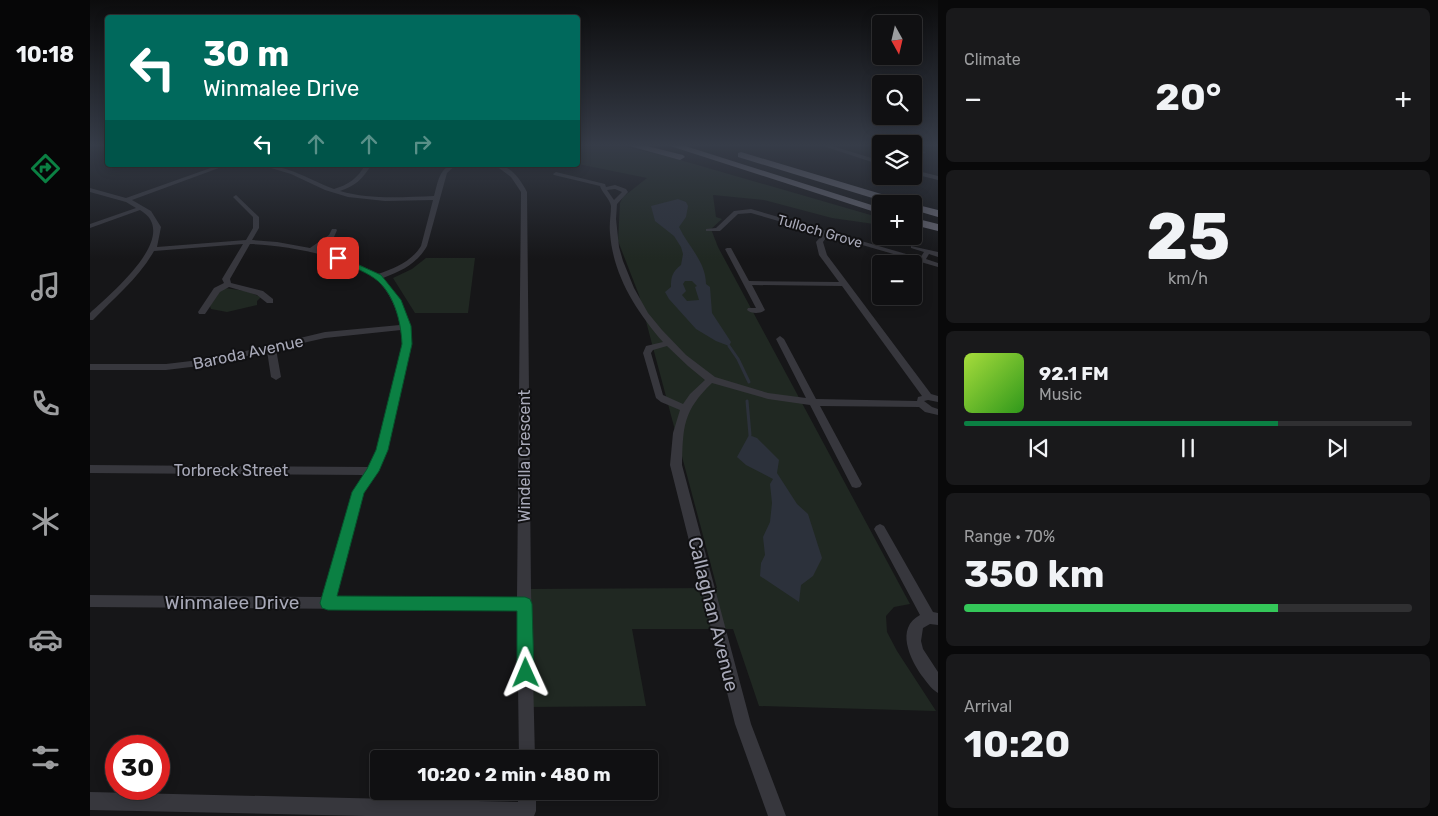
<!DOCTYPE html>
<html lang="en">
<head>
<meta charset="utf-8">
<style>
	body { margin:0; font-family:Rubik,sans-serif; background:#19191b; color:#f1f3f6; height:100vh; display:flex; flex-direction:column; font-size:19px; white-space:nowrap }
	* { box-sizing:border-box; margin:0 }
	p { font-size:16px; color:#9c9d9f }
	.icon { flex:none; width:28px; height:28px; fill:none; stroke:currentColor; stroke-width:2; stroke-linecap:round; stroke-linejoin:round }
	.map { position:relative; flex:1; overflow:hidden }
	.panel { display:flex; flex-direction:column; gap:8px; padding:8px; background:#09090a; width:500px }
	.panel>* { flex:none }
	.guide { position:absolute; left:15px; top:15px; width:475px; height:152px; border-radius:5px; box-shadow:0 2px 12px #0003,0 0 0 1px #303032; background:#00695c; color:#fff; overflow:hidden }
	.needle { width:32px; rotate:172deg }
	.tools { position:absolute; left:782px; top:15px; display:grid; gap:10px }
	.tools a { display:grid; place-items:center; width:50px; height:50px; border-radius:5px; background:#101012; box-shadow:0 2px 12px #0003,0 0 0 1px #303032; font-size:25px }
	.speed { position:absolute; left:15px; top:735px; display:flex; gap:10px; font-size:25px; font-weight:700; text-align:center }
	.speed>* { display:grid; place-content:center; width:65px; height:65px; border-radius:50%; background:#101012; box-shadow:0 2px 12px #0003,0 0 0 1px #303032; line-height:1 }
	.speed .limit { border:8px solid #d22; background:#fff; color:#111 }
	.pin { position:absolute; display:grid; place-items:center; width:42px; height:42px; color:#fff; margin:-21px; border-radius:10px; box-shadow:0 2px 8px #0006 }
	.me { position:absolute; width:55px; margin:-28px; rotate:359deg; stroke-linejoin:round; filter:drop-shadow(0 0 4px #0008) }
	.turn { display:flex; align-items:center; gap:18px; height:105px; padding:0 15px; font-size:22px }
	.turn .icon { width:65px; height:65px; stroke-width:2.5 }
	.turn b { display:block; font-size:35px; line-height:42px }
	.lanes { display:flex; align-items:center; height:48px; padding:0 15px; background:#0003; justify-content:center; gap:25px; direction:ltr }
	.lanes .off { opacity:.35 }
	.big { font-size:38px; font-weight:700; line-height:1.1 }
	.panel .card { flex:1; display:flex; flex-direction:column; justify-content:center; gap:8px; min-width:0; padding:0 18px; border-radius:8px; background:#19191b }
	.panel .dial { align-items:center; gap:0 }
	.dial b { font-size:65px; line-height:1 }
	.song { display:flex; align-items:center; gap:15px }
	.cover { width:60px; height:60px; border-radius:8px; background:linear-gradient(135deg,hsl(80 70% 55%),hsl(110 70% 35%)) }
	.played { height:5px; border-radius:2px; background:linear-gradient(90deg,#0b8043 70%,#303032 70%) }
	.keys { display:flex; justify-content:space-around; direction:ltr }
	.heat { display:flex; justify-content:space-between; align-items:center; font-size:28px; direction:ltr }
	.charge { height:8px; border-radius:4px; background:linear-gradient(90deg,#34c759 70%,#303032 0) }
	.trip { position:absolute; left:280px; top:750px; width:288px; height:50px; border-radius:5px; background:#101012; box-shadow:0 2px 12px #0003,0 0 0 1px #303032; font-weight:700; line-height:50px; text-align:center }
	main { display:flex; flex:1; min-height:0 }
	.tab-bar { display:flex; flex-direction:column; width:90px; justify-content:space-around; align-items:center; background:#060607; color:#9c9d9f }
	.tab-bar .icon { width:35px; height:35px }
	.tab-bar .current { color:#0b8043 }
	.tab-bar b { font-size:22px; color:#f1f3f6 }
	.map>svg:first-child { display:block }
	.green { fill:#202822 }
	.water { fill:#2c313b; fill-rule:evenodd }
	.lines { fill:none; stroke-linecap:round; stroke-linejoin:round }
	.stream { stroke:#2c313b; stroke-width:3 }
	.minor { fill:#37373d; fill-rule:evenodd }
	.motorway { fill:#63636e; fill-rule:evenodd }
	.route { fill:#0b8043; stroke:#07532c }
	.labels { text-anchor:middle; stroke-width:4; stroke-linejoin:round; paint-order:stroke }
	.far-street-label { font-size:14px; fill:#a8a9b8; stroke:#111113 }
	.street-label { font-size:16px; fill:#a8a9b8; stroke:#111113 }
	.near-street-label { font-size:19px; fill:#a8a9b8; stroke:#111113 }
</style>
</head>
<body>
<main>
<nav class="tab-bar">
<b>10:18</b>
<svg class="icon current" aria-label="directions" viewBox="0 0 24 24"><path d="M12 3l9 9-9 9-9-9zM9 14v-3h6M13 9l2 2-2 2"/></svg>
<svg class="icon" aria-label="music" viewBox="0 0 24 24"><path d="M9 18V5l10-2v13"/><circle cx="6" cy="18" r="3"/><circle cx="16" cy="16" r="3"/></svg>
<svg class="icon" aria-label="phone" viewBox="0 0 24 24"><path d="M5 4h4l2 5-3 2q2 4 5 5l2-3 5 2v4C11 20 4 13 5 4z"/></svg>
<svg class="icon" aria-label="climate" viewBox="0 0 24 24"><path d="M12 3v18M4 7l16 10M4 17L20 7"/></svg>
<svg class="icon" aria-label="car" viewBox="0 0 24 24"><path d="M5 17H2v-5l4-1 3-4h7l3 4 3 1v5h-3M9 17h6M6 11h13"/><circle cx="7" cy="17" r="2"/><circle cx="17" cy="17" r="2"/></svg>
<svg class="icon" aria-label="filters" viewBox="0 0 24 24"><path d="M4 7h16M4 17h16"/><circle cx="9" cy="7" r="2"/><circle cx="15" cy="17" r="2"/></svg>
</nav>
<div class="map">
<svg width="848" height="816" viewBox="0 0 848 816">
	<rect width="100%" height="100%" fill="#161618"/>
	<g class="green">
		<polygon points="488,144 521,144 580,157 791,218 791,225 742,218 674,200 623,195 626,217 632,219 621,229 628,247 820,604 804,607 796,616 797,632 807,651 846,711 669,706 643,629 542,629 556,706 437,707 434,589 627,588 549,295 528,241 530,203 533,197 557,178 488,164"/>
		<polygon points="336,258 385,258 378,313 325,313 303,278 322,269"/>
		<polygon points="135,288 156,291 171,297 167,301 167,305 137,312 121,309 120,306 131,290"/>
	</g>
	<g class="water">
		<path d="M588,199L596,202L598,206L596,217L589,227C598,246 616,262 616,284L620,287L622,313L641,342L639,346L626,341L606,329L579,299L575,292L581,287C581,277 582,272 591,265L593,254L591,247L584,236L565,221L561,206ZM595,281H602L607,286L605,287L609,300L597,301L592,295L596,291L593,284Z"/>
		<polygon points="659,435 667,438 689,460 687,473 707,504 718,514 732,558 723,576 711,585 709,602 670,576 671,563 675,555 673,537 680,522 682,503 680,484 683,479 656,465 647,457"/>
	</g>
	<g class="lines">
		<g class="stream">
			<polyline points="639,346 648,359 659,382"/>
			<polyline points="657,401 660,435"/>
		</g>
		<g class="minor">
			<polygon points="727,144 736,144 791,161 791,165"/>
			<polygon points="831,151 836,152 824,159 824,155"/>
			<path d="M129,165H137L42,200L61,211L71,227L67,247L156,240L163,228V217L143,197L146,195L169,217V228L162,240L187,242L220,248L239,235L242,229H246L247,230L244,237L227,249L262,261L288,274C305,268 321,262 331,246L343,200L295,201L258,197L235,190L201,174L171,165C198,165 220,180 244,189C258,185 268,178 275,165H281C273,179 265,186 250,191C281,200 313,197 344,196C348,183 349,165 366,165L357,173L337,246C327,264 311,271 293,278C311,298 318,319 321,344L297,450L289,471L273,493L246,597L427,598L431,192L421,177L405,165C421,165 430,179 437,192L441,589L445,759H429L427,610L0,607V595L233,597L262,492L274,475L0,473V465L279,467L287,450L313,344L311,330L235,338L186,349L191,377L186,380L181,377L177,351L126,364L76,370H0V364H76L126,358L235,332L310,325C307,309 299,292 288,281C261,256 195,245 160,244L140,279L141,283L173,291L183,299V303H177L167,295L139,287L130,292L115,314H109L108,312L124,288L134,283L132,279L153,244L64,251C49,278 24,298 3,320H0V313C19,295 93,235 50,210L0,228V224L46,208L36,202L0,192V188L36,198Z"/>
			<polygon points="824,170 848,176 848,180 824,174"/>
			<path d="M466,172L515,184L516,187L525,185L536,189L538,192L527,204L526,219L529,247L533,261L544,288L558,313L572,330L596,355L625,377L678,393L716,398L686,339L690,336L694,339L726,399L827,401L828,397L832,396L752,286L662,285L675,310C671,314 661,314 657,310L658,308H666L635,249L637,248H641L659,281L749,282L729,255L726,242L733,234L661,213L648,214L630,231H616V229L626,228L644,211L661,209L830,258L834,252L821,248V246L848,252V257L839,254L836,259L848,263V267L738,235L733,242L737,255L841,394L848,396V402L838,400L834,401L842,407L848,409V415L835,412L829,407L730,406L772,484L770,487L766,488L762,487L720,405L678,399L622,383C593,411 593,426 592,465L661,724L696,816H678L645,724L580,465L583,433L590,410L571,402L566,398L553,353L556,346L573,342C546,311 523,275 520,233C519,224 521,215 521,206C520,199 512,193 510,186L464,175L463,174ZM525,189L532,192L524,200L517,190ZM577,346L598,366L615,380L600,394L593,404L573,395L561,353L563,350Z"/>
			<path d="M790,524L794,526L843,612L848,613V625L840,624L833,628L831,641L833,649L848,672V693C841,689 837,682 832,676C820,659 805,628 830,615L784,529L786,526Z"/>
			<polygon points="428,791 446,791 446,811 444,816 275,816 0,810 0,792 428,802"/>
		</g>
		<g class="motorway">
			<polygon points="532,144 549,144 593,155 595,157 590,160"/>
			<polygon points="574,144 589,144 791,208 791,214"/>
			<polygon points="651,152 818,202 819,204 802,204 648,157 648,153"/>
			<polygon points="824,204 848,210 848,217 824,210"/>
			<polygon points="824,218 848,224 848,231 824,225"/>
		</g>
	</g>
	<linearGradient id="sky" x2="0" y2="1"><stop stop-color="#0c0c0d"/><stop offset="0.56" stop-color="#363c48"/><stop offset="1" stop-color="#363c48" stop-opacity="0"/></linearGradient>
	<rect width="848" height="259" fill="url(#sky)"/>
	<path class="route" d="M245,257H251L291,275L311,300L321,326L322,344L298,450L289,471L274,493L247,596L435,597L440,599L442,604L444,673L442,679L436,681L430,679L427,673V611L238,610L232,608L230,603L262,492L277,469L286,450L312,344C311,321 304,292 284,278C273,270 258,266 245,260Z"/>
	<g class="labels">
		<g class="far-street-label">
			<text transform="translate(730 231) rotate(16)" y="5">Tulloch Grove</text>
		</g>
		<g class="street-label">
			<text transform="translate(158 352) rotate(-12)" y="6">Baroda Avenue</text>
			<text transform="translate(434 456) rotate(-90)" y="6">Windella Crescent</text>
			<text x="141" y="476">Torbreck Street</text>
		</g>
		<g class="near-street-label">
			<text x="142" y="609">Winmalee Drive</text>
			<text transform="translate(624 614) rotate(76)" y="7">Callaghan Avenue</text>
		</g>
	</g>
</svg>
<div class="tools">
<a><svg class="needle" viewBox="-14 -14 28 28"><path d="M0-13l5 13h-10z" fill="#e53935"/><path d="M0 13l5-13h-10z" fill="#9c9d9f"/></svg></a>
<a><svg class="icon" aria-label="search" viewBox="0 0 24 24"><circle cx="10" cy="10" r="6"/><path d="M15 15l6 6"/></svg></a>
<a><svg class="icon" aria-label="layers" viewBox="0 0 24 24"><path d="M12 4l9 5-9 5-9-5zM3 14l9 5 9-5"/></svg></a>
<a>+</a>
<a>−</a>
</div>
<div class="speed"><div class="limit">30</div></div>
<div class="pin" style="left:248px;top:258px;background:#d93025"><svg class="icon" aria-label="arrive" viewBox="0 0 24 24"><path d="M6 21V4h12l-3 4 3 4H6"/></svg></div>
<svg class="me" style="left:436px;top:673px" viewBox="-20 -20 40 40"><path d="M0-17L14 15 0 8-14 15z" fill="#0b8043" stroke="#fff" stroke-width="4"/></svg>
<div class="trip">10:20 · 2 min · 480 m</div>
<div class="guide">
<div class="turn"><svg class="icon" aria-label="left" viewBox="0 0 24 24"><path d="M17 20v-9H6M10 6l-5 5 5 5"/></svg><div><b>30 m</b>Winmalee Drive</div></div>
<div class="lanes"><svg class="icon" aria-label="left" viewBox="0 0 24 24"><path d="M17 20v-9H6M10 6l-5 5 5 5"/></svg><svg class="icon off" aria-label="ahead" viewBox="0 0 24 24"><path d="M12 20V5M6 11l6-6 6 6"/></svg><svg class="icon off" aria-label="ahead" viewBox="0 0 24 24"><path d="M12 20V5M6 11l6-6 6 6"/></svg><svg class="icon off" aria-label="right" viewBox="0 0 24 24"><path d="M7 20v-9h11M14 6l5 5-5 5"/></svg></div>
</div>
</div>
<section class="panel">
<div class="card"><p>Climate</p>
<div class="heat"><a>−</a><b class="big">20°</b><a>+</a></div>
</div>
<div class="card dial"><b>25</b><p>km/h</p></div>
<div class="card">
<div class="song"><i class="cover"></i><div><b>92.1 FM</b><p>Music</p></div></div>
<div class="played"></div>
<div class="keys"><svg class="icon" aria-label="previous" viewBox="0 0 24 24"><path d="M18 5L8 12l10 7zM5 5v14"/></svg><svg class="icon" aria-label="pause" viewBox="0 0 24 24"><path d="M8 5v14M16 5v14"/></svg><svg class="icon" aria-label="next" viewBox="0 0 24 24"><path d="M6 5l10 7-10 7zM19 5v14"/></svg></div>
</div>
<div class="card"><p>Range · 70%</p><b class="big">350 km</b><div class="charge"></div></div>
<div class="card"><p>Arrival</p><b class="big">10:20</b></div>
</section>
</main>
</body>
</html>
